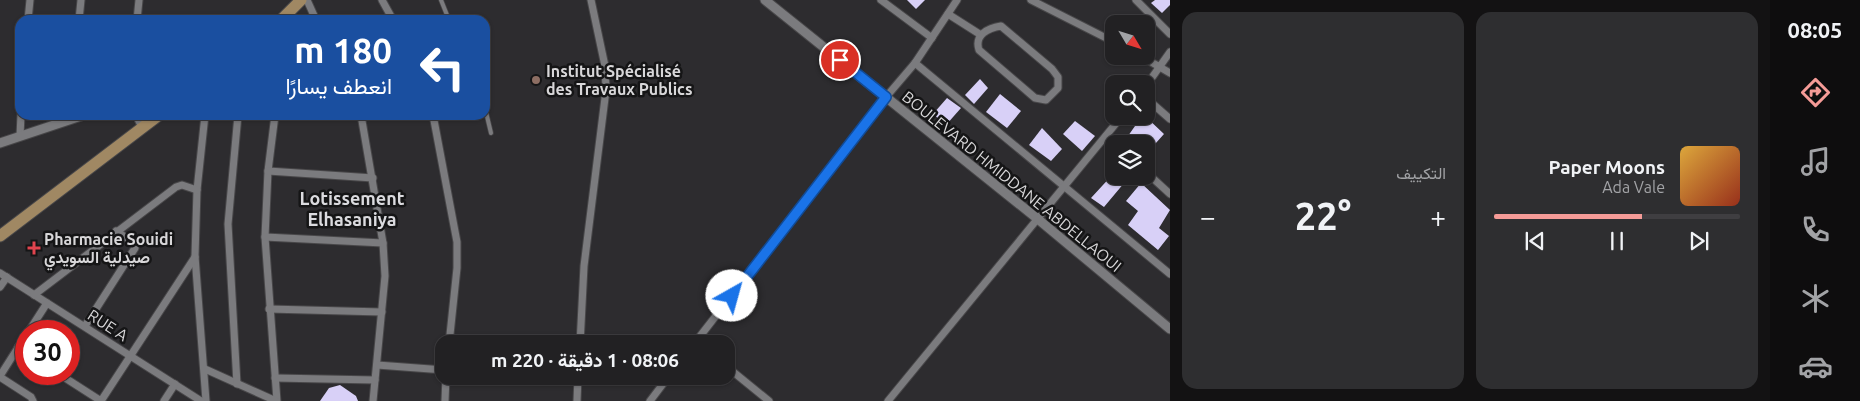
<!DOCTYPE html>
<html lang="ar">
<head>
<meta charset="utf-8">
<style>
	body { margin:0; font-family:Ubuntu,Vazirmatn,sans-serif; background:#2e2e30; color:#f1f3f6; direction:rtl; height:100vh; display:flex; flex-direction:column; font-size:19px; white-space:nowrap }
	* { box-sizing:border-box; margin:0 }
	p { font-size:16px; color:#a2a3a6 }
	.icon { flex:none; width:28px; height:28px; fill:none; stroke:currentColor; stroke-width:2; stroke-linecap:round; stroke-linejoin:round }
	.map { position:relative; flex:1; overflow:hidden; direction:ltr }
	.drawer { display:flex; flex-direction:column; gap:12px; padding:12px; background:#131213; width:600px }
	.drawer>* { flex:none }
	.guide { position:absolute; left:15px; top:15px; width:475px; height:105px; border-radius:15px; box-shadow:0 1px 4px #0004,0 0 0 1px #3f3e41; direction:rtl; background:#1a4fa0; color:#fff; overflow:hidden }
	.needle { width:32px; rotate:128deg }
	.fabs { position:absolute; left:1105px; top:15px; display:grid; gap:10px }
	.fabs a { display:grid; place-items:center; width:50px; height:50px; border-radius:10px; background:#222123; box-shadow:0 1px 4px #0004,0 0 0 1px #3f3e41; font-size:25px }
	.speed { position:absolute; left:15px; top:320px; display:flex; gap:10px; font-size:25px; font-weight:700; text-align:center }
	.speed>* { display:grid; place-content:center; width:65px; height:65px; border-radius:50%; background:#222123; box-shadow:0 1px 4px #0004,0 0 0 1px #3f3e41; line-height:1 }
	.speed .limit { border:8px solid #d22; background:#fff; color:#111 }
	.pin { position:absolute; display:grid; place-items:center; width:42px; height:42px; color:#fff; margin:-21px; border:2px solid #fff; border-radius:50%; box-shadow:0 1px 5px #0007 }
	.me { position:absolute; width:55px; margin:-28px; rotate:38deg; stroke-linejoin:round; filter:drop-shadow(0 0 4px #0008) }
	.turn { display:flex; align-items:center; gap:18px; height:105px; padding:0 15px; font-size:22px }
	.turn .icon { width:65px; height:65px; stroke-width:2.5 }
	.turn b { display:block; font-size:35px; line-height:42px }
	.big { font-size:38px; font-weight:700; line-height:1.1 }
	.drawer .widget { flex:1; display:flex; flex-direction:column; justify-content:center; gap:8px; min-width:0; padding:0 18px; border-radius:15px; background:#2e2e30 }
	.song { display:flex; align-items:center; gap:15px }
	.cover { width:60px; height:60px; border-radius:8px; background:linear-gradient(135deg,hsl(40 70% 55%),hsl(10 70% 35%)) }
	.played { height:5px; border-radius:2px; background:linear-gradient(90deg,#f59b97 60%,#3f3e41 60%) }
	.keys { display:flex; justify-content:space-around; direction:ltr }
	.heat { display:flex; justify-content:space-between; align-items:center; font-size:28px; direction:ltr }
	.drawer .tiles { flex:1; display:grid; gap:12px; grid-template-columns:repeat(2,1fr) }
	.trip { position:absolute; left:435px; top:335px; width:300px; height:50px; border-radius:15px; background:#222123; box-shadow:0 1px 4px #0004,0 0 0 1px #3f3e41; font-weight:700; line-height:50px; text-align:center; direction:rtl }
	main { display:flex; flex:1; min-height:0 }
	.menu { display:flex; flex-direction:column; width:90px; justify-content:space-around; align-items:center; background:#0e0d0e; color:#a2a3a6 }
	.menu .icon { width:35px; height:35px }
	.menu .on { color:#f59b97 }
	.menu b { font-size:22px; color:#f1f3f6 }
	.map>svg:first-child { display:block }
	.building { fill:#d8d0f7 }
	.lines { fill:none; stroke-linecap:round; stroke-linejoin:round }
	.service-casing { stroke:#484749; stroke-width:5.5 }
	.minor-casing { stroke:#484749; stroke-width:9 }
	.tertiary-casing { stroke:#484749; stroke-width:11 }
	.primary-casing { stroke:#484749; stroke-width:13 }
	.service { stroke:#7b7b7e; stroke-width:4 }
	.minor { stroke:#7b7b7e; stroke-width:7 }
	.tertiary { stroke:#7b7b7e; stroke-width:9 }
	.primary { stroke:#a08863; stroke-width:11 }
	.route-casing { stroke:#114b97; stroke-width:12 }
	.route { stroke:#1a73e8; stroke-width:9 }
	.education-dot { fill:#8d6e63; stroke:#151516; stroke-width:2 }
	.health-dot { fill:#e0444e; stroke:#151516; stroke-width:2 }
	.labels { text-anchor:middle; stroke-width:5; stroke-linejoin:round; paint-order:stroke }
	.poi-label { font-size:16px; font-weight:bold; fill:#d8d7d9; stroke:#151516; text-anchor:start }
	.street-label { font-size:16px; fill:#d8d7d9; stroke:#151516 }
	.neighbourhood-label { font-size:18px; font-weight:bold; fill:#dbdbdf; stroke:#151516 }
</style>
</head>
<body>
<main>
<nav class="menu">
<b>08:05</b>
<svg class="icon on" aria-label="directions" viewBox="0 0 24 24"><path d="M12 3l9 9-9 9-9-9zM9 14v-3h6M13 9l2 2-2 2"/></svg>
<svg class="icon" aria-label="music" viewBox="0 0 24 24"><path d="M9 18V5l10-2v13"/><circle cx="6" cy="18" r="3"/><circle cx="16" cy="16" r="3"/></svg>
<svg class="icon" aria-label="phone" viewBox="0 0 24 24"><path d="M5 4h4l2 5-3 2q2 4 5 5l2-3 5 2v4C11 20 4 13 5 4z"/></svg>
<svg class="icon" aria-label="climate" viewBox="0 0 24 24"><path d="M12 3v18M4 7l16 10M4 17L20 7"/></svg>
<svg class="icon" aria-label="car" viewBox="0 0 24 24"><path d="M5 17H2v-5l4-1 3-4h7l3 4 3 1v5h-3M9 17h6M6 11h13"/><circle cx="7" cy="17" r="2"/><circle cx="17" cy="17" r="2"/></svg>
</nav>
<section class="drawer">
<div class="tiles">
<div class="widget">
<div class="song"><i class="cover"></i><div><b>Paper Moons</b><p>Ada Vale</p></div></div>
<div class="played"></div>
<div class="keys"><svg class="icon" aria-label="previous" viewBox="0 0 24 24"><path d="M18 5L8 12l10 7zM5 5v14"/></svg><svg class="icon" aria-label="pause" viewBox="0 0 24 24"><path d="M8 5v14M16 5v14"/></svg><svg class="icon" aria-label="next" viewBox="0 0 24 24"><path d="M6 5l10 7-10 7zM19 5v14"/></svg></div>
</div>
<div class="widget"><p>التكييف</p>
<div class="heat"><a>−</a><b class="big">22°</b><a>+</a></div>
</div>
</div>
</section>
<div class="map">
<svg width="1170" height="401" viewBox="0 0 1170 401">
	<rect width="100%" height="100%" fill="#2d2c2f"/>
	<g class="building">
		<polygon points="907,0 925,0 916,9"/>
		<polygon points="1155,0 1170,0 1170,5 1162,13 1151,3"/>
		<polygon points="980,79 988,88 974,104 965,95"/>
		<polygon points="1000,94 1021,111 1007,128 986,112"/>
		<polygon points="947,98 961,108 946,125 933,114"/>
		<polygon points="1142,116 1145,116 1164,134 1147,153 1146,144 1136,144 1128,136"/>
		<polygon points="1075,121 1095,136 1082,151 1063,134"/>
		<polygon points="1042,128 1062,149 1051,161 1029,145"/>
		<polygon points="1114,173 1114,176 1130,176 1104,207 1091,198"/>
		<polygon points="1141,183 1170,210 1159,228 1169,236 1158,250 1128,225 1138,211 1126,201"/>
		<polygon points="340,385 356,396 358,401 320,401 329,388"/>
	</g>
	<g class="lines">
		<g class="service-casing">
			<g id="service">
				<polyline points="441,0 449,20"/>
				<polyline points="485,108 491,133"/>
			</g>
		</g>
		<g class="minor-casing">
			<g id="minor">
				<polyline points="307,0 316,20"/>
				<polyline points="382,0 393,20"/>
				<polyline points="881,0 932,38"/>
				<polyline points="1031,0 1114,42"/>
				<polyline points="1136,0 1170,34"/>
				<polyline points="948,14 981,35"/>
				<polyline points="28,20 30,0"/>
				<polyline points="79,20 81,0"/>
				<polyline points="137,20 139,0"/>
				<path d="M1001,26L1052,69L1058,77V88L1046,100L1035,98L979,50C974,35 988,28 1001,26Z"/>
				<polyline points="1141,56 1170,73"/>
				<polyline points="915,63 1170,274"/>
				<polyline points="1146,86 1170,52"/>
				<polyline points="1146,98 1170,119"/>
				<polyline points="205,115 197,190 195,256 206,401"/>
				<polyline points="275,115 268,171 265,237 277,401"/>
				<polyline points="361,115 383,243 385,276 373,401"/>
				<polyline points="433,115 457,242 457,268 449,344"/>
				<polyline points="20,136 21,115"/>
				<polyline points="1106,136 1115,144"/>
				<polyline points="268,171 373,178"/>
				<polyline points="1146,172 1170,194"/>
				<polyline points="265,237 383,243"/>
				<polyline points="0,273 201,401"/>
				<polyline points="0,287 7,277"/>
				<polyline points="34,295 176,187 182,185 197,190"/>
				<polyline points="269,309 382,312"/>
				<polyline points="85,326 135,248 131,241 116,231"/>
				<polyline points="29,331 47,303"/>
				<polyline points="580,344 584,266 606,90 605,66 591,0"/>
				<polyline points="694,344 886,97 915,63 957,0"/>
				<polyline points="18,347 26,352"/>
				<polyline points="377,365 444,370"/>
				<polyline points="726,366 769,401"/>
				<polyline points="205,369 276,401"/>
				<polyline points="59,374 101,401"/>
				<polyline points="0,376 26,335"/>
				<polyline points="0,377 31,397 33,401"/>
				<polyline points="275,378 375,380"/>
				<polyline points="237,384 228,224 238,115"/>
				<polyline points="101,401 195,257"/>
				<polyline points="164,401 175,384"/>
				<polyline points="445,401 446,376"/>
				<polyline points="577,401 578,376"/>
				<polyline points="650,401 669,376"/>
				<polyline points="888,401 1122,116"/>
			</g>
		</g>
		<g class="tertiary-casing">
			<g id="tertiary">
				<polyline points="765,0 1039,220 1170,329"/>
				<polyline points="137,115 143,127"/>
				<polyline points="0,143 84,115"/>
			</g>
		</g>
		<g class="primary-casing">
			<g id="primary">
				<polyline points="281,20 301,0"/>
				<polyline points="0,236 159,115"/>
			</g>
		</g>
		<use href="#service" class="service"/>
		<use href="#minor" class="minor"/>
		<use href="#tertiary" class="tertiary"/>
		<use href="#primary" class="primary"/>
	</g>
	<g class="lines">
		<g class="route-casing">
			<polyline id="route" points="732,296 886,97 840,60"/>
		</g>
		<use href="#route" class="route"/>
	</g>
	<circle class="education-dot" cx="536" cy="80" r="5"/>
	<path class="health-dot" d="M31.5 240.5h5v5h5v5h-5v5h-5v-5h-5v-5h5z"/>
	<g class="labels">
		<g class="poi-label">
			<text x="546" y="77">Institut Spécialisé<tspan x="546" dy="18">des Travaux Publics</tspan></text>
			<text x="44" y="245">Pharmacie Souidi<tspan x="44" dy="18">صيدلية السويدي</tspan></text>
		</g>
		<g class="street-label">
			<text transform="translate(1012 181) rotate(39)" y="6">BOULEVARD HMIDDANE ABDELLAOUI</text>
			<text transform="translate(108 325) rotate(33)" y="6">RUE A</text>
		</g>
		<g class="neighbourhood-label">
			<text x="352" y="205">Lotissement<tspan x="352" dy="21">Elhasaniya</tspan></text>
		</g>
	</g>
</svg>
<div class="fabs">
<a><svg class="needle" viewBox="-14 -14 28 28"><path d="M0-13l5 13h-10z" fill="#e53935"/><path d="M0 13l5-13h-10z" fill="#a2a3a6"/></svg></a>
<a><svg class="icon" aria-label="search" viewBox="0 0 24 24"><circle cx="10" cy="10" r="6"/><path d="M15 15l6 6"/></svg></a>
<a><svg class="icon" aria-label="layers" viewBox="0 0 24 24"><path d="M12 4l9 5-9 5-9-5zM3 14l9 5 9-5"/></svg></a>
</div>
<div class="speed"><div class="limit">30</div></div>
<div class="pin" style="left:840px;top:60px;background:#d93025"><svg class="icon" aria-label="arrive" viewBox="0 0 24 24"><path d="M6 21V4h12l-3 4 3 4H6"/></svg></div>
<svg class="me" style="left:732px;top:296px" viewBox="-20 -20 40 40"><circle r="19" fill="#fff"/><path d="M0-13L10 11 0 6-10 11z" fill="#1a73e8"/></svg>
<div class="trip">08:06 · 1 دقيقة · 220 m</div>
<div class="guide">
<div class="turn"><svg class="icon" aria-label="left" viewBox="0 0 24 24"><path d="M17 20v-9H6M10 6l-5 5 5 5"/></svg><div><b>180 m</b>انعطف يسارًا</div></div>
</div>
</div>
</main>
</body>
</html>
